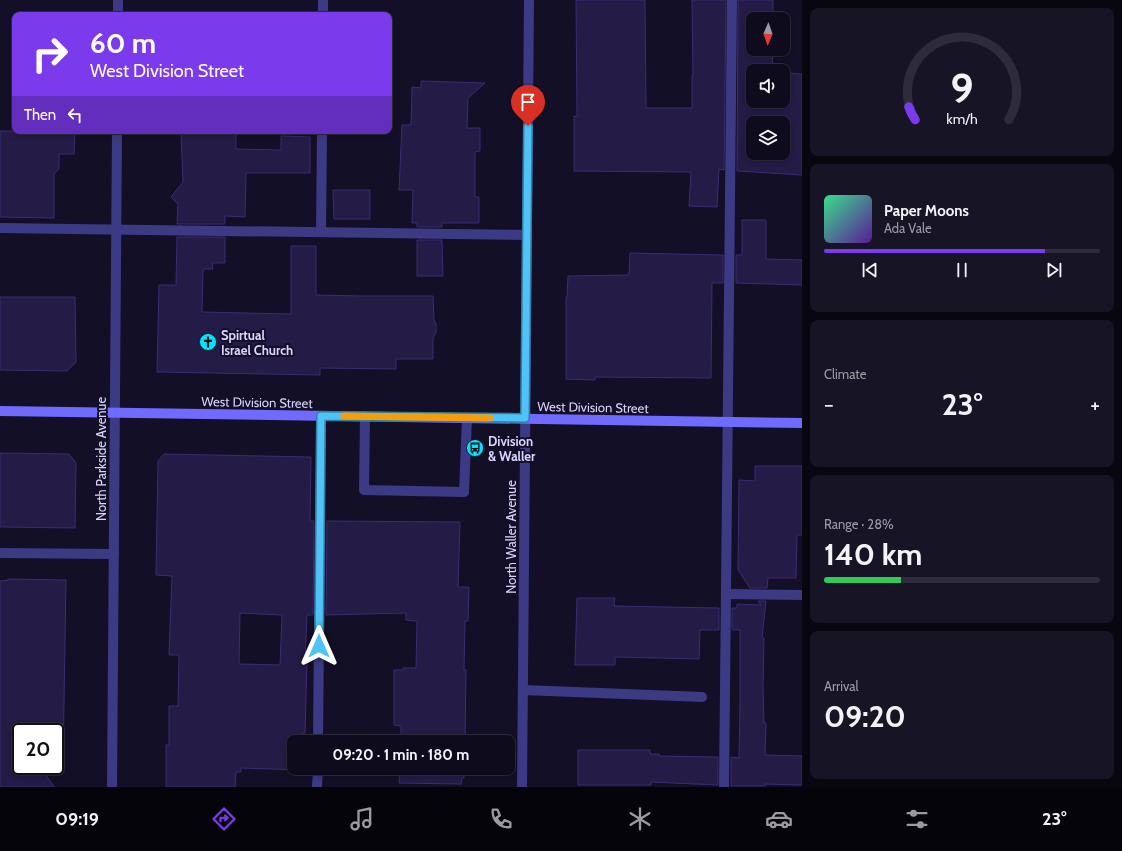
<!DOCTYPE html>
<html lang="en">
<head>
<meta charset="utf-8">
<style>
	body { margin:0; font-family:Cabin,sans-serif; background:#171425; color:#f1f3f6; height:100vh; display:flex; flex-direction:column; font-size:15px; white-space:nowrap }
	* { box-sizing:border-box; margin:0 }
	p { font-size:13px; color:#9b9ba3 }
	.icon { flex:none; width:22px; height:22px; fill:none; stroke:currentColor; stroke-width:2; stroke-linecap:round; stroke-linejoin:round }
	.map { position:relative; flex:1; overflow:hidden }
	.panel { display:flex; flex-direction:column; gap:8px; padding:8px; background:#08060f; width:320px }
	.panel>* { flex:none }
	.guide { position:absolute; left:12px; top:12px; width:380px; height:122px; border-radius:8px; box-shadow:0 2px 6px #0003,0 0 0 1px #2e2b3b; background:#7c3aed; color:#fff; overflow:hidden }
	.needle { width:26px; rotate:182deg }
	.buttons { position:absolute; left:746px; top:12px; display:grid; gap:8px }
	.buttons a { display:grid; place-items:center; width:44px; height:44px; border-radius:8px; background:#0e0b1c; box-shadow:0 2px 6px #0003,0 0 0 1px #2e2b3b; font-size:20px }
	.speed { position:absolute; left:12px; top:723px; display:flex; gap:8px; font-size:20px; font-weight:700; text-align:center }
	.speed>* { display:grid; place-content:center; width:52px; height:52px; border-radius:50%; background:#0e0b1c; box-shadow:0 2px 6px #0003,0 0 0 1px #2e2b3b; line-height:1 }
	.speed .limit { border:2px solid #111; border-radius:6px; background:#fff; color:#111 }
	.pin { position:absolute; display:grid; place-items:center; width:34px; height:34px; color:#fff; margin:-41px -17px; border-radius:50% 50% 50% 0; rotate:-45deg; box-shadow:0 0 4px #0007 }
	.pin .icon { rotate:45deg }
	.me { position:absolute; width:44px; margin:-22px; rotate:0deg; stroke-linejoin:round; filter:drop-shadow(0 0 3px #0008) }
	.turn { display:flex; align-items:center; gap:14px; height:84px; padding:0 12px; font-size:18px }
	.turn .icon { width:52px; height:52px; stroke-width:2.5 }
	.turn b { display:block; font-size:28px; line-height:34px }
	.then { display:flex; align-items:center; height:38px; padding:0 12px; background:#0003; gap:8px; font-size:15px }
	.big { font-size:30px; font-weight:700; line-height:1.1 }
	.panel .tile { flex:1; display:flex; flex-direction:column; justify-content:center; gap:6px; min-width:0; padding:0 14px; border-radius:8px; background:#171425 }
	.panel .dial { align-items:center; gap:0 }
	.dial svg { height:104px; overflow:visible; fill:none; stroke:#2e2b3b; stroke-width:7; stroke-linecap:round; text-anchor:middle }
	.dial text { fill:#f1f3f6; stroke:none }
	.song { display:flex; align-items:center; gap:12px }
	.cover { width:48px; height:48px; border-radius:6px; background:linear-gradient(135deg,hsl(150 70% 55%),hsl(270 70% 35%)) }
	.played { height:4px; border-radius:2px; background:linear-gradient(90deg,#7c3aed 80%,#2e2b3b 80%) }
	.keys { display:flex; justify-content:space-around; direction:ltr }
	.heat { display:flex; justify-content:space-between; align-items:center; font-size:22px; direction:ltr }
	.charge { height:6px; border-radius:3px; background:linear-gradient(90deg,#34c759 28%,#2e2b3b 0) }
	.trip { position:absolute; left:287px; top:735px; width:228px; height:40px; border-radius:8px; background:#0e0b1c; box-shadow:0 2px 6px #0003,0 0 0 1px #2e2b3b; font-weight:700; line-height:40px; text-align:center }
	.dock { display:flex; height:64px; justify-content:space-around; align-items:center; background:#06040b; color:#9b9ba3 }
	.dock .icon { width:28px; height:28px }
	.dock .active { color:#7c3aed }
	.dock b { font-size:18px; color:#f1f3f6 }
	main { display:flex; flex:1; min-height:0 }
	.map>svg:first-child { display:block }
	.building { fill:#241b47; stroke:#3b2d73; fill-rule:evenodd }
	.lines { fill:none; stroke-linecap:round; stroke-linejoin:round }
	.service { stroke:#3d3a85; stroke-width:10 }
	.minor { stroke:#3d3a85; stroke-width:10 }
	.secondary { stroke:#6f6bff; stroke-width:10 }
	.route-casing { stroke:#337fa1; stroke-width:10 }
	.route { stroke:#4fc3f7; stroke-width:7 }
	.slow { stroke:#f59e0b; stroke-width:7 }
	.labels { text-anchor:middle; stroke-width:4; stroke-linejoin:round; paint-order:stroke }
	.poi-label { font-size:13px; font-weight:bold; fill:#d9d4ff; stroke:#130f26; text-anchor:start }
	.street-label { font-size:13px; fill:#d9d4ff; stroke:#130f26 }
</style>
</head>
<body>
<main>
<div class="map">
<svg width="802" height="787" viewBox="0 0 802 787">
	<rect width="100%" height="100%" fill="#130f26"/>
	<g class="building">
		<polygon points="576,0 645,0 646,108 692,108 692,75 693,75 692,0 726,0 724,170 719,169 717,207 689,206 691,172 574,171 574,116 577,117"/>
		<path d="M738,0H773V19H753V49H773L772,71H753V101H783V73L802,74V175L737,171ZM753,123H783V153H753Z"/>
		<polygon points="421,81 485,83 468,98 467,128 480,128 480,151 475,152 475,197 479,197 479,223 442,223 442,227 417,227 417,223 412,223 413,190 399,190 402,125 411,125 412,87 421,88"/>
		<polygon points="0,131 75,131 74,154 59,154 59,169 54,174 54,218 0,217"/>
		<polygon points="181,134 236,134 236,149 281,150 281,136 310,137 310,173 246,173 245,217 225,216 225,224 177,224 178,204 171,197 183,182"/>
		<polygon points="333,190 370,190 370,219 334,219"/>
		<polygon points="742,220 766,220 766,259 802,260 802,285 736,283 736,255 742,255"/>
		<polygon points="177,237 225,237 225,263 212,263 213,269 203,269 202,312 291,314 291,246 316,246 316,295 361,296 433,296 434,320 436,324 436,333 433,338 433,359 396,359 396,369 320,368 320,375 157,372 159,285 176,285"/>
		<polygon points="417,240 442,240 443,276 417,276"/>
		<polygon points="630,253 723,255 723,283 712,283 711,378 595,377 595,380 566,379 566,297 567,297 568,276 629,275"/>
		<polygon points="0,297 75,297 76,362 67,371 0,370"/>
		<polygon points="0,453 69,454 76,463 75,528 0,527"/>
		<path d="M164,454L311,457L310,521H314L313,615H307L305,661H307L305,733H303V742H294V768H300V770L241,768V772H236L235,787H166V745H169V706H178L179,655H169L172,576L156,575L158,461ZM240,613L282,615L280,665L239,664Z"/>
		<polygon points="755,466 802,466 802,535 797,535 796,578 768,578 767,588 750,588 738,570 739,480 755,481"/>
		<polygon points="327,521 460,522 458,587 469,587 468,621 465,621 464,670 466,670 465,742 401,742 401,726 394,725 394,670 403,670 403,668 416,668 417,621 406,620 406,613 326,615"/>
		<polygon points="8,579 66,580 63,763 55,763 55,732 21,732 21,766 40,766 54,787 0,787 0,581 8,580"/>
		<polygon points="577,598 615,598 614,606 719,608 719,630 700,630 699,659 615,657 615,665 575,665"/>
		<polygon points="758,601 766,601 762,638 764,638 763,688 764,723 766,723 765,755 802,756 802,785 765,784 765,786 731,786 731,757 739,758 740,706 740,630 732,630 732,608 737,608 737,604 761,605"/>
		<polygon points="578,750 650,750 650,754 659,754 659,756 718,757 718,785 651,782 651,785 578,785"/>
		<polygon points="400,768 464,768 464,778 462,778 461,784 399,783"/>
	</g>
	<g class="lines">
		<g class="service">
			<polyline points="323,15 323,0"/>
			<polyline points="0,228 527,235"/>
			<polyline points="321,232 322,131"/>
			<polyline points="365,416 364,490 464,492 467,418"/>
			<polyline points="0,553 114,554"/>
			<polyline points="726,594 802,595"/>
			<polyline points="523,690 702,697"/>
			<polyline points="318,742 321,416"/>
			<polyline points="317,787 318,768"/>
			<polyline points="724,787 732,0"/>
		</g>
		<g class="minor">
			<polyline points="118,15 118,0"/>
			<polyline points="112,787 117,131"/>
			<polyline points="522,787 529,0"/>
		</g>
		<polyline class="secondary" points="0,411 802,423"/>
	</g>
	<g class="lines">
		<g class="route-casing">
			<polyline id="route" points="319,646 321,416 525,418 528,126"/>
		</g>
		<use href="#route" class="route"/>
		<polyline class="slow" points="344,416 490,418"/>
	</g>
	<defs>
		<g id="church-disc" transform="scale(0.9)"><circle r="9.5" fill="#00e5ff" stroke="#130f26"/><path d="M-1.2-6h2.4v3.5h3.3v2.4h-3.3V6h-2.4V-.1h-3.3v-2.4h3.3Z" fill="#111"/></g>
		<g id="bus-disc" transform="scale(0.9)"><circle r="9.5" fill="#00e5ff" stroke="#130f26"/><path d="M-5-6H5V4H4V6H2V4H-2V6H-4V4H-5ZM-3.5-4V0h7V-4ZM-3.5 1.2v1.5H-2V1.2ZM2 1.2v1.5H3.5V1.2Z" fill="#111"/></g>
	</defs>
	<g fill-rule="evenodd">
		<use href="#church-disc" x="208" y="342"/>
		<use href="#bus-disc" x="475" y="448"/>
	</g>
	<g class="labels">
		<g class="poi-label">
			<text x="221" y="340">Spirtual<tspan x="221" dy="15">Israel Church</tspan></text>
			<text x="488" y="446">Division<tspan x="488" dy="15">&amp; Waller</tspan></text>
		</g>
		<g class="street-label">
			<text transform="translate(257 402) rotate(1)" y="5">West Division Street</text>
			<text transform="translate(593 407) rotate(1)" y="5">West Division Street</text>
			<text transform="translate(101 459) rotate(-90)" y="5">North Parkside Avenue</text>
			<text transform="translate(511 537) rotate(-90)" y="5">North Waller Avenue</text>
		</g>
	</g>
</svg>
<div class="buttons">
<a><svg class="needle" viewBox="-14 -14 28 28"><path d="M0-13l5 13h-10z" fill="#e53935"/><path d="M0 13l5-13h-10z" fill="#9b9ba3"/></svg></a>
<a><svg class="icon" aria-label="sound" viewBox="0 0 24 24"><path d="M4 9h4l5-4v14l-5-4H4zM17 9q2 3 0 6"/></svg></a>
<a><svg class="icon" aria-label="layers" viewBox="0 0 24 24"><path d="M12 4l9 5-9 5-9-5zM3 14l9 5 9-5"/></svg></a>
</div>
<div class="speed"><div class="limit">20</div></div>
<div class="pin" style="left:528px;top:126px;background:#d93025"><svg class="icon" aria-label="arrive" viewBox="0 0 24 24"><path d="M6 21V4h12l-3 4 3 4H6"/></svg></div>
<svg class="me" style="left:319px;top:646px" viewBox="-20 -20 40 40"><path d="M0-17L14 15 0 8-14 15z" fill="#4fc3f7" stroke="#fff" stroke-width="4"/></svg>
<div class="trip">09:20 · 1 min · 180 m</div>
<div class="guide">
<div class="turn"><svg class="icon" aria-label="right" viewBox="0 0 24 24"><path d="M7 20v-9h11M14 6l5 5-5 5"/></svg><div><b>60 m</b>West Division Street</div></div>
<div class="then">Then<svg class="icon" aria-label="left" viewBox="0 0 24 24"><path d="M17 20v-9H6M10 6l-5 5 5 5"/></svg></div>
</div>
</div>
<section class="panel">
<div class="tile dial"><svg viewBox="0 0 100 80">
<path d="M14 69A42 42 0 1 1 86 69"/>
<path d="M14 69A42 42 0 0 1 9 59" stroke="#7c3aed"/>
<text x="50" y="56" font-size="32" font-weight="700">9</text>
<text x="50" y="72" font-size="11">km/h</text>
</svg></div>
<div class="tile">
<div class="song"><i class="cover"></i><div><b>Paper Moons</b><p>Ada Vale</p></div></div>
<div class="played"></div>
<div class="keys"><svg class="icon" aria-label="previous" viewBox="0 0 24 24"><path d="M18 5L8 12l10 7zM5 5v14"/></svg><svg class="icon" aria-label="pause" viewBox="0 0 24 24"><path d="M8 5v14M16 5v14"/></svg><svg class="icon" aria-label="next" viewBox="0 0 24 24"><path d="M6 5l10 7-10 7zM19 5v14"/></svg></div>
</div>
<div class="tile"><p>Climate</p>
<div class="heat"><a>−</a><b class="big">23°</b><a>+</a></div>
</div>
<div class="tile"><p>Range · 28%</p><b class="big">140 km</b><div class="charge"></div></div>
<div class="tile"><p>Arrival</p><b class="big">09:20</b></div>
</section>
</main>
<nav class="dock">
<b>09:19</b>
<svg class="icon active" aria-label="directions" viewBox="0 0 24 24"><path d="M12 3l9 9-9 9-9-9zM9 14v-3h6M13 9l2 2-2 2"/></svg>
<svg class="icon" aria-label="music" viewBox="0 0 24 24"><path d="M9 18V5l10-2v13"/><circle cx="6" cy="18" r="3"/><circle cx="16" cy="16" r="3"/></svg>
<svg class="icon" aria-label="phone" viewBox="0 0 24 24"><path d="M5 4h4l2 5-3 2q2 4 5 5l2-3 5 2v4C11 20 4 13 5 4z"/></svg>
<svg class="icon" aria-label="climate" viewBox="0 0 24 24"><path d="M12 3v18M4 7l16 10M4 17L20 7"/></svg>
<svg class="icon" aria-label="car" viewBox="0 0 24 24"><path d="M5 17H2v-5l4-1 3-4h7l3 4 3 1v5h-3M9 17h6M6 11h13"/><circle cx="7" cy="17" r="2"/><circle cx="17" cy="17" r="2"/></svg>
<svg class="icon" aria-label="filters" viewBox="0 0 24 24"><path d="M4 7h16M4 17h16"/><circle cx="9" cy="7" r="2"/><circle cx="15" cy="17" r="2"/></svg>
<b>23°</b>
</nav>
</body>
</html>
